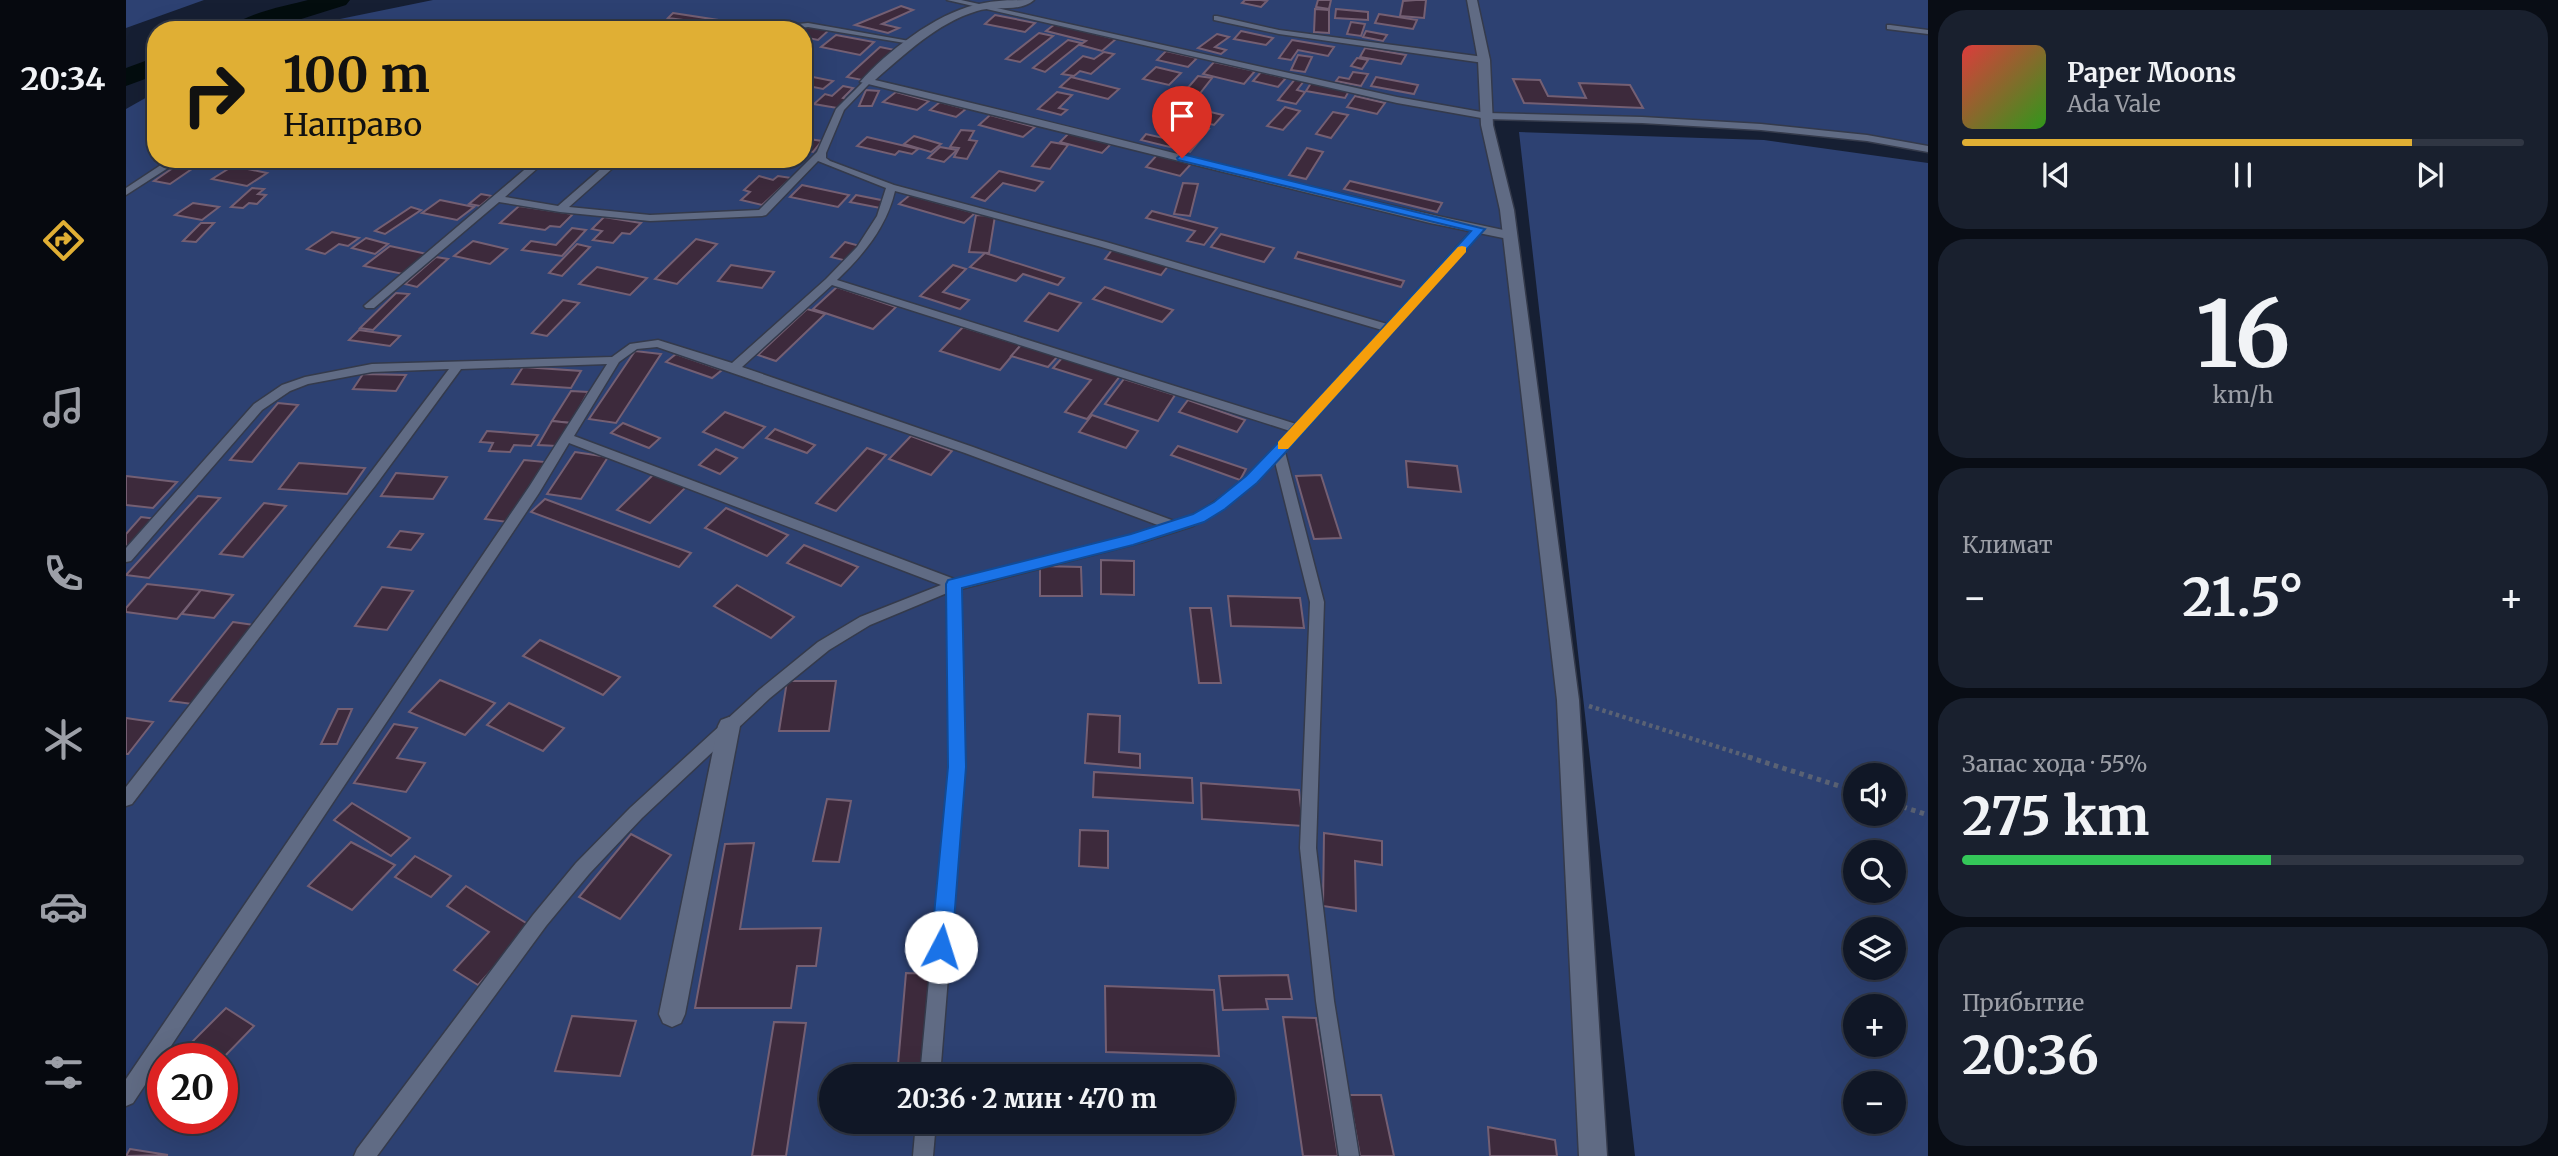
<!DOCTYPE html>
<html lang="ru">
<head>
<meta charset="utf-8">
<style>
	body { margin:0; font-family:Merriweather,serif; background:#19202e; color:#f1f3f6; height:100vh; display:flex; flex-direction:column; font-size:26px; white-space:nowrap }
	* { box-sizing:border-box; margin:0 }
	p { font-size:23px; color:#9c9fa7 }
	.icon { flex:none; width:38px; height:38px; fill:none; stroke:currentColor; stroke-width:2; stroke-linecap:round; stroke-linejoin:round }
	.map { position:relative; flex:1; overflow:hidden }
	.panel { display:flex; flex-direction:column; gap:10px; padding:10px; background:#090d15; width:630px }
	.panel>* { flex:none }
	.top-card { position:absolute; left:21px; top:21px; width:665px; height:147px; border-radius:28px; box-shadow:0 7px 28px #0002,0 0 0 2px #303643; background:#e0af34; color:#111; overflow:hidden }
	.buttons { position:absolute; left:1717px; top:763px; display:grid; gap:14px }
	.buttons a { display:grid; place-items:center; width:63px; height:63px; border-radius:50%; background:#101726; box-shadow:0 7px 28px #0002,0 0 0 2px #303643; font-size:35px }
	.speed { position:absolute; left:21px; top:1043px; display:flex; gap:14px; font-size:35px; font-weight:700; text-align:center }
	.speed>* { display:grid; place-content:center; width:91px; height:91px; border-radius:50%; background:#101726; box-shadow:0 7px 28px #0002,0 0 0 2px #303643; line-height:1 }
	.speed .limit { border:10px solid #d22; background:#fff; color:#111 }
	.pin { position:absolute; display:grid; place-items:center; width:60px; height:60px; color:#fff; margin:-72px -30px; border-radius:50% 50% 50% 0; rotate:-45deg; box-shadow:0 0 7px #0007 }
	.pin .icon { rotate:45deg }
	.me { position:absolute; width:77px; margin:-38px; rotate:5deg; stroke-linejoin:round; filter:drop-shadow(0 0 5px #0008) }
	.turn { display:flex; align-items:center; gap:24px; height:147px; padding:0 21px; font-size:32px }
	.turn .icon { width:91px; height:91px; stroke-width:2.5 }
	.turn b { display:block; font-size:49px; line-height:60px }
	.big { font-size:52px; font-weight:700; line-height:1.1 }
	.panel .card { flex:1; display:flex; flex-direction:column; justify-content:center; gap:10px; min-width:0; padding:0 24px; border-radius:28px; background:#19202e }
	.panel .dial { align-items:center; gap:0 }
	.dial b { font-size:91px; line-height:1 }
	.song { display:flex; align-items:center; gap:21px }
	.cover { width:84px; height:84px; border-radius:10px; background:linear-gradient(135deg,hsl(0 70% 55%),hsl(110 70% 35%)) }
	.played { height:7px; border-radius:4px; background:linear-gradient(90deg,#e0af34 80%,#303643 80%) }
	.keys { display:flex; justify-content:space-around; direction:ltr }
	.heat { display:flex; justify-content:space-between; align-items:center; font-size:38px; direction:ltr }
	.charge { height:10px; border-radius:5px; background:linear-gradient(90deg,#34c759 55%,#303643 0) }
	.trip { position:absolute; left:693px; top:1064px; width:416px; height:70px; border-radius:35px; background:#101726; box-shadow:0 7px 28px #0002,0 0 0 2px #303643; font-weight:700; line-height:70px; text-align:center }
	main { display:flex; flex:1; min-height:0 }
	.tab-bar { display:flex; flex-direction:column; width:126px; justify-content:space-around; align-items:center; background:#06090f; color:#9c9fa7 }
	.tab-bar .icon { width:49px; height:49px }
	.tab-bar .current { color:#e0af34 }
	.tab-bar b { font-size:32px; color:#f1f3f6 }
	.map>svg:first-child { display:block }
	.green { fill:#2d4172; fill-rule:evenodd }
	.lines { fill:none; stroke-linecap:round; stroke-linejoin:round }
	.river { fill:#030d0e; fill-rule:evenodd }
	.building { fill:#3d2a3c; stroke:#745f73; stroke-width:2 }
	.service-casing { stroke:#343a4b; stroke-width:3 }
	.minor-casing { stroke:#343a4b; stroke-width:3 }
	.tertiary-casing { stroke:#343a4b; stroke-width:3 }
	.path-far1 { stroke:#5a6274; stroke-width:4.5; stroke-dasharray:3.5 3.5; stroke-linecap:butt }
	.path { stroke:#5a6274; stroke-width:5; stroke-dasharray:4.5 4.5; stroke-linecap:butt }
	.service { fill:#606b84; fill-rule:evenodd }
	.minor { fill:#606b84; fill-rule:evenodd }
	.tertiary { fill:#606b84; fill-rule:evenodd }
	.route { fill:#1a73e8; stroke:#114b97; stroke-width:2 }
	.slow { fill:#f59e0b }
</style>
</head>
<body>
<main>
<nav class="tab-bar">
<b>20:34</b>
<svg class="icon current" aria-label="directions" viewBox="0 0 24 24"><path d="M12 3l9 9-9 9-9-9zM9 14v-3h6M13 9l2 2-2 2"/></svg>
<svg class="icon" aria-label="music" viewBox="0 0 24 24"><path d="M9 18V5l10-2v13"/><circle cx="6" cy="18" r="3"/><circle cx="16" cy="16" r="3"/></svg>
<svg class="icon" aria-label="phone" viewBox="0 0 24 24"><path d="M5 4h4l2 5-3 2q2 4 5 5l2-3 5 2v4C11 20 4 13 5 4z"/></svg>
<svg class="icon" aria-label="climate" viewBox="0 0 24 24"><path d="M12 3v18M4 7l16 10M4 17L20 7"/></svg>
<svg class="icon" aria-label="car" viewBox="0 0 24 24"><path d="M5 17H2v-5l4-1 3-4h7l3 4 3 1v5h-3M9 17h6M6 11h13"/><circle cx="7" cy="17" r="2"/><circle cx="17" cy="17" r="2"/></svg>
<svg class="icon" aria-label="filters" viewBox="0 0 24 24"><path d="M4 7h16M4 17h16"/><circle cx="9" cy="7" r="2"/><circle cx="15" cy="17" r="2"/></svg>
</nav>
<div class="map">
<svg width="1802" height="1156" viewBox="0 0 1802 1156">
	<rect width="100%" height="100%" fill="#161f33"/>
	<g class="green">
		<polygon points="0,0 78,0 0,28"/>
		<path d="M307,0H1802V150C1657,126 1510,122 1363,119L1432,651L1474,1156H0V109L30,92V159H677V30H160ZM37,1059H96V1118H37ZM705,1076H1097V1122H705Z"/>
		<path d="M1393,132L1638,140L1802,163V1156H1509ZM1729,775H1768V814H1729ZM1729,852H1768V891H1729ZM1729,929H1768V968H1729ZM1729,1006H1768V1045H1729ZM1729,1083H1768V1122H1729Z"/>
	</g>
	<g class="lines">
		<g class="river">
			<path d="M182,0H224L220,5L140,30H103C114,14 163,5 182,0Z"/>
			<polygon points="30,57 30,75 0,86 0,68"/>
		</g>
	</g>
	<g class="building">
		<polygon points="1119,0 1135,0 1141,1 1135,7 1116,3"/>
		<polygon points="1192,0 1205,0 1203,9 1190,7"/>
		<polygon points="1290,0 1300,0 1298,18 1274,16 1277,1"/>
		<polygon points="775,6 787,10 756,24 773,28 762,33 729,25"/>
		<polygon points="1189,9 1203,10 1203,33 1188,32"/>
		<polygon points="1210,9 1242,12 1242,20 1209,18"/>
		<polygon points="547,13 592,20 582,28 552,24 557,20 542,18"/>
		<polygon points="1253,14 1291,20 1287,29 1249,23"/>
		<polygon points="869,15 909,23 899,32 859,24"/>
		<polygon points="1225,22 1239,24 1235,36 1221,34"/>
		<polygon points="929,24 990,39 976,51 954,45 960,41 920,31"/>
		<polygon points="675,26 703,30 692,40 677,37 677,30 670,30"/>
		<polygon points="1115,31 1147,38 1140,45 1108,39"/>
		<polygon points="1240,31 1261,35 1257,41 1237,37"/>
		<polygon points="913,33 927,36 894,62 880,59"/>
		<polygon points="1091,34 1103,37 1089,47 1100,50 1095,54 1072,48"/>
		<polygon points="710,35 748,42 734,55 695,47"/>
		<polygon points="942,40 955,43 919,72 907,68"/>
		<polygon points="1166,40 1208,47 1202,56 1172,50 1165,60 1153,58"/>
		<polygon points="754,47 769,50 736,80 721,77"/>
		<polygon points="1239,48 1280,55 1275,64 1234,57"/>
		<polygon points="1040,51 1071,58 1062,67 1031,60"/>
		<polygon points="978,52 988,54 965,74 954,71 948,76 936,74 957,56 968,59"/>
		<polygon points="1172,55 1186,57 1179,72 1165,70"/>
		<polygon points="1231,58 1242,60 1236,69 1225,66"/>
		<polygon points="1088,62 1129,71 1118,84 1077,74"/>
		<polygon points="1030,67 1055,73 1043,85 1017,79"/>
		<polygon points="1135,72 1160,78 1152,87 1127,81"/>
		<polygon points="1227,72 1242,74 1235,86 1210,81 1213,77 1223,79"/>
		<polygon points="677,75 707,81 697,89 677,85"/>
		<polygon points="1072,76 1086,78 1068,101 1053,98"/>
		<polygon points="945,77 993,89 982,99 934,87"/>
		<polygon points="1250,77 1292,85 1288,94 1245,86"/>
		<polygon points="1169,79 1178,81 1171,90 1179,92 1170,104 1152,100"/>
		<polygon points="1387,79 1414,80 1422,96 1460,98 1453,83 1504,85 1517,108 1398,103"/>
		<polygon points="1185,83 1223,91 1219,98 1180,91"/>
		<polygon points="717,86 727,88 717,98 721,99 711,108 688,104 699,94 706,96"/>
		<polygon points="740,90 753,91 746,106 733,106"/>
		<polygon points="770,92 803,101 791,110 757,102"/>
		<polygon points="931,92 946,95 933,108 941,110 935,115 912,109"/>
		<polygon points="1229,96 1259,103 1251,114 1221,107"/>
		<polygon points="814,102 840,109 830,117 804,110"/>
		<polygon points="1048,103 1097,115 1088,125 1039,113"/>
		<polygon points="1159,107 1174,111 1157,130 1141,126"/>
		<polygon points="1207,112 1222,115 1205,138 1190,134"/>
		<polygon points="864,115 909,127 897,137 853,125"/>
		<polygon points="1069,126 1083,129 1064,152 1015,140 1020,134 1055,142"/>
		<polygon points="835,130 848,131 843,140 851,141 841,159 828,157 833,148 824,147"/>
		<polygon points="944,132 986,143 976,153 934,142"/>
		<polygon points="788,136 815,144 805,152 778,144"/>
		<polygon points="741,137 792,149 786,154 773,151 769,155 731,146"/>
		<polygon points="677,138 696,141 687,152 677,150"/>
		<polygon points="925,142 942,145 924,169 906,166"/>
		<polygon points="814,147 831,150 818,162 802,158"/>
		<polygon points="1181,148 1197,152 1180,179 1163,175"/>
		<polygon points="1031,155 1065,164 1054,176 1020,167"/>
		<polygon points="60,159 76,162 44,184 28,181"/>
		<polygon points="107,166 141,173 121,186 86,179"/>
		<polygon points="873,171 917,182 909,191 877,183 859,201 846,197"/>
		<polygon points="633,176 647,180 652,176 665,178 636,205 615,200 624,192 618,190"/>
		<polygon points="1224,181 1316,203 1311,212 1218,189"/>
		<polygon points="1057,183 1072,184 1064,216 1048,214"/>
		<polygon points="676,185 723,195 712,207 664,197"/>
		<polygon points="126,188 138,189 132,194 140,195 131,204 123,203 117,208 105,207"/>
		<polygon points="355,194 366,196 354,206 343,204"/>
		<polygon points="730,195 760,201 754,208 724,202"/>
		<polygon points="784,195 849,213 838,223 773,204"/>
		<polygon points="314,200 348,207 331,220 296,213"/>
		<polygon points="67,203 93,207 76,220 49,215"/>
		<polygon points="393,206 447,214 434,227 424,226 419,230 374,223"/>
		<polygon points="285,207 295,210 259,234 249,231"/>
		<polygon points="1026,211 1091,228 1078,245 1061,241 1069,231 1020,218"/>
		<polygon points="850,215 869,216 863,253 843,252"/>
		<polygon points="478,217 515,223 504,234 496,233 487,243 467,240 476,231 466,229"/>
		<polygon points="75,223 88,223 70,242 57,241"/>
		<polygon points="446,228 460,230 436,256 396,250 405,241 430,245"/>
		<polygon points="206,232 233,238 222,246 213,244 199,254 181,249"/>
		<polygon points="1095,234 1148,248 1138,262 1085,247"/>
		<polygon points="240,238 262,244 249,254 226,248"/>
		<polygon points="570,239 591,244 551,284 529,279"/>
		<polygon points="347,241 381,249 364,264 328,256"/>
		<polygon points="719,242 734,246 721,261 705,257"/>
		<polygon points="451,244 464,247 436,276 423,273"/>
		<polygon points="264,246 301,254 277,274 238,266"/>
		<polygon points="986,250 1042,266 1035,275 979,259"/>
		<polygon points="1172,252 1278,281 1275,287 1169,258"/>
		<polygon points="859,253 938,278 932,285 897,274 890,281 844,267"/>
		<polygon points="310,257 322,259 291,287 279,284"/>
		<polygon points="605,265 648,272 636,288 592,281"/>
		<polygon points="827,265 840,269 817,292 843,300 834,309 794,296"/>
		<polygon points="471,267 521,278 504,295 453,284"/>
		<polygon points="711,287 770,307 747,329 687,309"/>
		<polygon points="979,287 1047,310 1036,322 967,299"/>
		<polygon points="270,293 283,294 247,330 234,328"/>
		<polygon points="923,293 955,303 932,331 899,321"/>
		<polygon points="437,300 453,303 421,336 406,333"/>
		<polygon points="681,309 699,314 650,361 632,355"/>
		<polygon points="837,327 895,345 874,370 814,351"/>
		<polygon points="233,330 274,336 264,346 223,340"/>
		<polygon points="895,345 932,356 922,367 885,356"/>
		<polygon points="509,351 535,354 490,423 463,419"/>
		<polygon points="550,354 596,370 586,378 540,362"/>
		<polygon points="936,358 994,376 961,419 939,412 965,380 927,368"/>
		<polygon points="397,367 455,371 445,388 386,384"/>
		<polygon points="237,374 280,375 270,391 227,389"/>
		<polygon points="998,379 1049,395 1032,421 979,404"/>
		<polygon points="445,391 462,392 445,423 426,421"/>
		<polygon points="1062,400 1119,420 1111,432 1053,412"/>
		<polygon points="152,403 172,405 126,462 104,460"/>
		<polygon points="599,412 639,427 617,448 577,432"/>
		<polygon points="966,415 1012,431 1000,448 953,432"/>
		<polygon points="426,421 445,423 431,446 412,445"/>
		<polygon points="497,423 534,438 523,448 485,433"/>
		<polygon points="649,429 689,445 681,453 640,438"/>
		<polygon points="361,431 412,435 405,446 388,445 384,452 363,451 367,443 354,442"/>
		<polygon points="785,436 826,451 805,475 763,459"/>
		<polygon points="1052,446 1120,469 1114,480 1045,455"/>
		<polygon points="741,448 760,455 710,511 690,503"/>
		<polygon points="590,449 611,458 594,474 573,465"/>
		<polygon points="449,452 482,457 455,499 421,494"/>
		<polygon points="398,460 419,462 381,522 359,519"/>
		<polygon points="1280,461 1331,466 1335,492 1282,487"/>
		<polygon points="173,463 239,468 221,494 153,489"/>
		<polygon points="270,473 321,477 307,499 255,496"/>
		<polygon points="529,473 562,485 524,523 491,510"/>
		<polygon points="1195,475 1215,538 1188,539 1170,476"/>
		<polygon points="0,476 51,482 27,508 0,505"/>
		<polygon points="72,496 94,498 23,578 0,575"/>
		<polygon points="419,499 565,553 553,567 405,512"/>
		<polygon points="138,503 160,506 117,557 94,554"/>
		<polygon points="600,508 662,535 641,556 579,528"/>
		<polygon points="15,517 31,519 0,554 0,534"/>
		<polygon points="274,531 297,534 285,550 262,547"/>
		<polygon points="678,545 732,567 715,586 661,563"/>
		<polygon points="975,560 1008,561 1008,595 975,594"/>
		<polygon points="914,566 955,567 956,596 914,596"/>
		<polygon points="21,584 75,590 51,619 0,612 0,608"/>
		<polygon points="611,585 668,617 645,638 588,606"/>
		<polygon points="256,587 287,591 261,630 229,626"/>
		<polygon points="75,590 107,595 88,618 56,614"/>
		<polygon points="1102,596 1174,598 1178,628 1105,626"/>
		<polygon points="1064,608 1085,608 1095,683 1073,683"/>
		<polygon points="107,622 128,625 66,704 44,701"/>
		<polygon points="414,640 494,677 477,695 397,656"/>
		<polygon points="314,680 369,703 339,735 283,712"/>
		<polygon points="661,681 710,681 703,731 653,731"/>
		<polygon points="383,703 438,728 417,751 361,725"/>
		<polygon points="212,709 226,709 211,744 195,744"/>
		<polygon points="962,714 994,716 993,752 1014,754 1014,768 959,763"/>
		<polygon points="0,718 27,722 2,754 0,754"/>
		<polygon points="268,724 291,728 271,758 299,763 280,792 228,783"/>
		<polygon points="968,772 1066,778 1067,803 967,797"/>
		<polygon points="1075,783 1173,790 1177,826 1076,819"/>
		<polygon points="701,799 725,801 713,862 687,861"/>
		<polygon points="226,803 284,838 265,856 208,820"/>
		<polygon points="954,830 982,831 982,868 953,866"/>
		<polygon points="1198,833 1256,841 1256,865 1229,861 1230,911 1197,906"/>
		<polygon points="505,834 545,855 494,919 453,897"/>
		<polygon points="225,842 269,865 226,910 182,886"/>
		<polygon points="628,843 614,929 695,928 690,966 671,966 665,1008 569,1008 599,844"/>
		<polygon points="289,856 325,876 305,897 269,877"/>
		<polygon points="340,886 405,926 352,985 328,970 363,932 321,906"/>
		<polygon points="780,973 806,974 799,1076 771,1076"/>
		<polygon points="1162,975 1166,999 1140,999 1142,1009 1097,1010 1093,976"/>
		<polygon points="979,986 1088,990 1093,1056 980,1052"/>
		<polygon points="100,1008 128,1026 96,1059 74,1059 59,1049"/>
		<polygon points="446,1016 510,1021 494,1076 429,1071"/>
		<polygon points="1157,1017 1190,1018 1212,1156 1177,1156"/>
		<polygon points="648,1022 680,1023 660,1156 626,1156"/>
		<polygon points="1223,1095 1255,1095 1268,1156 1234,1156"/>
		<polygon points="1362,1127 1429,1140 1431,1156 1364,1156"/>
		<polygon points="4,1149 42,1155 0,1156"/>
	</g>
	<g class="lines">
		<g class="service-casing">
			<g id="service">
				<polygon points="821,0 835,0 1271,97 1361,113 1516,117 1635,124 1741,135 1802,146 1802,152 1741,141 1635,130 1516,123 1361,119 1271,103"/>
				<polygon points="1091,16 1153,30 1358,57 1362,60 1358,63 1153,34 1088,20 1088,16"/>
				<polygon points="598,23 653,26 682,23 789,42 785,44 682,27 660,30 599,27 582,30"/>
				<polygon points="1764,25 1802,30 1802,34 1761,29 1761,25"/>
				<path d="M740,79L743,80V84L718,110L700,153V158L704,161L768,185L980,242L1261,324L1349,227H1357L1358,229L1159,452L1198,602L1190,848L1208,1001L1233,1156H1213L1190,1001L1174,848L1184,602L1149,462L1102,505L1067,526L1017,542L835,589L839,767L814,1076H794L823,767L821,593L744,625L703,650L644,698L516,818L463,874L420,926L251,1156H228L231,1149L407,915L450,863L504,808L633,690L692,642L734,617L815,585L443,443L413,493L7,1103L0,1106V1079L403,487L481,364L335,369L249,486L6,804L0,806V787L239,480L323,369L246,372L182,384L164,391L136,410L5,561L0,562V548L128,404L156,385L179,377L246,364L486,357L504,344L532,340L606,363L700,279L731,247L751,216L760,188L692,161L640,215L636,216L524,221L434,212L373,202L248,308H240L238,306L411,159H422L379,197L432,206L486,159H497L443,207L524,215L633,210L691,152L710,109ZM769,191L972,246L1256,330L1170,424L711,280C738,254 760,228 769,191ZM706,285L1164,431C1132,467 1097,504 1051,522L847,447L616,367ZM531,347L839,453L1037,527L831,580L448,436L493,362L511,349Z"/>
				<polygon points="44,159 56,159 0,195 0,188"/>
				<polygon points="790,1122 810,1122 807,1156 787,1156"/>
			</g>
		</g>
		<g class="minor-casing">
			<g id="minor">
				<path d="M908,0C893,13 869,5 851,11C811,23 779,54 749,80C960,129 1170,187 1382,231L1389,235L1382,239L1304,223L734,82C760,52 810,14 849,5C868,0 889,0 908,0Z"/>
				<polygon points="603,717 611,720 614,726 559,1014 555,1023 546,1027 537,1023 533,1014 592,726 595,720"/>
			</g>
		</g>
		<g class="tertiary-casing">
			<polygon id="tertiary" points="1341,0 1351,0 1364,60 1367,125 1388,210 1453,700 1481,1156 1453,1156 1431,700 1374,210 1355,125 1352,60"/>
		</g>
		<polyline class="path-far1" points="1463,706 1627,758"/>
		<g class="path">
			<polyline points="1622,757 1729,791"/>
			<polyline points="1768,804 1802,815"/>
		</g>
		<use href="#service" class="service"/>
		<use href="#minor" class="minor"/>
		<use href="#tertiary" class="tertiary"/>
	</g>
	<polygon class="route" points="1056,154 1359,229 1158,454 1131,483 1099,509 1078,522 1007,545 836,588 840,767 826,947 823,954 815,957 808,954 805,947 822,767 820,584 822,580 1005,534 1067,514 1088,502 1120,476 1148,447 1345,231 1052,160 1051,158"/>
	<polygon class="slow" points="1336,246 1340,247 1340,252 1162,449 1152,449 1152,442 1332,247"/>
</svg>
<div class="buttons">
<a><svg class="icon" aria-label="sound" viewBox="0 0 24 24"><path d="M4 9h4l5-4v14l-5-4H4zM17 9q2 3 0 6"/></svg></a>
<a><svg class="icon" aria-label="search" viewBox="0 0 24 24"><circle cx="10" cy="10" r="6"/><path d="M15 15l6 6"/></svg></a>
<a><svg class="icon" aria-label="layers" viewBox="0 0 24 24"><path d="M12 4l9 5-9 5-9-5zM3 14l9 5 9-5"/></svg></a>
<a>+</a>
<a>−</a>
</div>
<div class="speed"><div class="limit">20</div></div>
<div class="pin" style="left:1056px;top:158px;background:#d93025"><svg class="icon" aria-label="arrive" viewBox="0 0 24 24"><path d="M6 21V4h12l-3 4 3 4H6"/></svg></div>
<svg class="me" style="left:815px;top:947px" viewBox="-20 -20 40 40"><circle r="19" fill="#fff"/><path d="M0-13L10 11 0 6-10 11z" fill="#1a73e8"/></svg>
<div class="trip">20:36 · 2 мин · 470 m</div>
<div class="top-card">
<div class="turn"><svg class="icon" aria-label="right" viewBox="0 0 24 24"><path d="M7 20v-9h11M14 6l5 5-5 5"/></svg><div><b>100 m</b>Направо</div></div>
</div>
</div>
<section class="panel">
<div class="card">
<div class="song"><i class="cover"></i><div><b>Paper Moons</b><p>Ada Vale</p></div></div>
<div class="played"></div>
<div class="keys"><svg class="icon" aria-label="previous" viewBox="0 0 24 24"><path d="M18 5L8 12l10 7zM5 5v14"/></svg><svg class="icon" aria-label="pause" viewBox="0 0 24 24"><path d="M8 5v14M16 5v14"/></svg><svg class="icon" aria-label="next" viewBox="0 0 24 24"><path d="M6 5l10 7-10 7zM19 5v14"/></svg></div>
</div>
<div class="card dial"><b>16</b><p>km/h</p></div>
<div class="card"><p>Климат</p>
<div class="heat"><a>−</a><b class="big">21.5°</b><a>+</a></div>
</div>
<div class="card"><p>Запас хода · 55%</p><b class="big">275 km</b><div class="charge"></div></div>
<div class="card"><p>Прибытие</p><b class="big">20:36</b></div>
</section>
</main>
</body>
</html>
